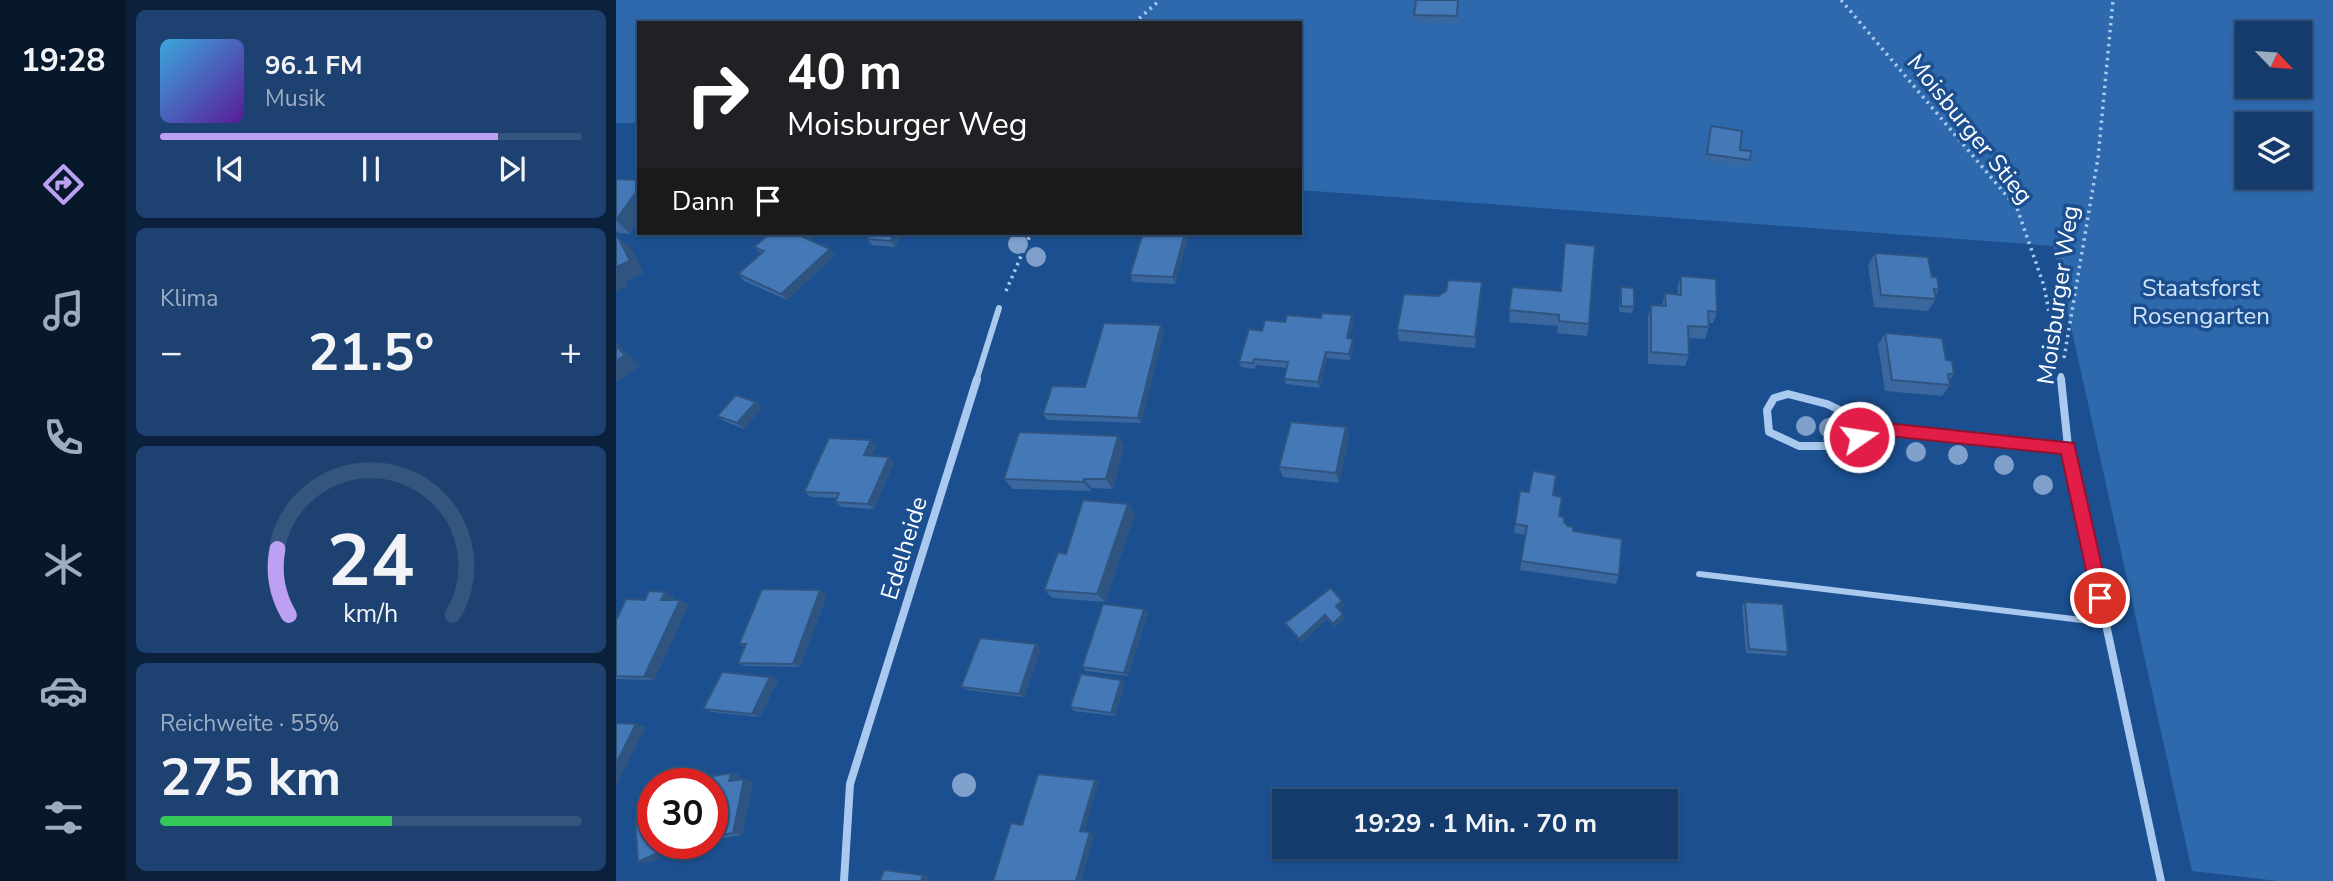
<!DOCTYPE html>
<html lang="de">
<head>
<meta charset="utf-8">
<style>
	body { margin:0; font-family:"Nunito Sans",sans-serif; background:#1d4271; color:#f1f3f6; height:100vh; display:flex; flex-direction:column; font-size:26px; white-space:nowrap }
	* { box-sizing:border-box; margin:0 }
	p { font-size:23px; color:#9dadc1 }
	.icon { flex:none; width:38px; height:38px; fill:none; stroke:currentColor; stroke-width:2; stroke-linecap:round; stroke-linejoin:round }
	.map { position:relative; flex:1; overflow:hidden }
	.side { display:flex; flex-direction:column; gap:10px; padding:10px; background:#0b203b; width:490px }
	.side>* { flex:none }
	.guide { position:absolute; left:21px; top:21px; width:665px; height:214px; border-radius:0px; box-shadow:0 2px 5px #0004,0 0 0 2px #33557e; background:#202124; color:#fff; overflow:hidden }
	.needle { width:46px; rotate:115deg }
	.fabs { position:absolute; left:1619px; top:21px; display:grid; gap:14px }
	.fabs a { display:grid; place-items:center; width:77px; height:77px; border-radius:0px; background:#143b6b; box-shadow:0 2px 5px #0004,0 0 0 2px #33557e; font-size:35px }
	.speed { position:absolute; left:21px; top:768px; display:flex; gap:14px; font-size:35px; font-weight:700; text-align:center }
	.speed>* { display:grid; place-content:center; width:91px; height:91px; border-radius:50%; background:#143b6b; box-shadow:0 2px 5px #0004,0 0 0 2px #33557e; line-height:1 }
	.speed .limit { border:10px solid #d22; background:#fff; color:#111 }
	.pin { position:absolute; display:grid; place-items:center; width:60px; height:60px; color:#fff; margin:-30px; border:4px solid #fff; border-radius:50%; box-shadow:0 2px 7px #0007 }
	.me { position:absolute; width:77px; margin:-38px; rotate:77deg; stroke-linejoin:round; filter:drop-shadow(0 0 5px #0008) }
	.turn { display:flex; align-items:center; gap:24px; height:147px; padding:0 35px; font-size:32px }
	.turn .icon { width:91px; height:91px; stroke-width:2.5 }
	.turn b { display:block; font-size:49px; line-height:60px }
	.then { display:flex; align-items:center; height:66px; padding:0 35px; background:#0003; gap:14px; font-size:26px }
	.big { font-size:52px; font-weight:700; line-height:1.1 }
	.side .widget { flex:1; display:flex; flex-direction:column; justify-content:center; gap:10px; min-width:0; padding:0 24px; border-radius:10px; background:#1d4271 }
	.side .dial { align-items:center; gap:0 }
	.dial svg { height:182px; overflow:visible; fill:none; stroke:#33557e; stroke-width:7; stroke-linecap:round; text-anchor:middle }
	.dial text { fill:#f1f3f6; stroke:none }
	.song { display:flex; align-items:center; gap:21px }
	.cover { width:84px; height:84px; border-radius:10px; background:linear-gradient(135deg,hsl(200 70% 55%),hsl(270 70% 35%)) }
	.played { height:7px; border-radius:4px; background:linear-gradient(90deg,#bca0f2 80%,#33557e 80%) }
	.keys { display:flex; justify-content:space-around; direction:ltr }
	.heat { display:flex; justify-content:space-between; align-items:center; font-size:38px; direction:ltr }
	.charge { height:10px; border-radius:5px; background:linear-gradient(90deg,#34c759 55%,#33557e 0) }
	.trip { position:absolute; left:656px; top:789px; width:406px; height:70px; border-radius:0px; background:#143b6b; box-shadow:0 2px 5px #0004,0 0 0 2px #33557e; font-weight:700; line-height:70px; text-align:center }
	main { display:flex; flex:1; min-height:0 }
	.tab-bar { display:flex; flex-direction:column; width:126px; justify-content:space-around; align-items:center; background:#08182b; color:#9dadc1 }
	.tab-bar .icon { width:49px; height:49px }
	.tab-bar .active { color:#bca0f2 }
	.tab-bar b { font-size:32px; color:#f1f3f6 }
	.map>svg:first-child { display:block }
	.green { fill:#2e69ad; fill-rule:evenodd }
	.lines { fill:none; stroke-linecap:round; stroke-linejoin:round }
	.path { stroke:#a9c9ee; stroke-width:3.5; stroke-dasharray:2.5 4.5; stroke-linecap:butt }
	.lane { stroke:#a9c9ee; stroke-width:6 }
	.street-far1 { stroke:#a9c9ee; stroke-width:6 }
	.street { stroke:#a9c9ee; stroke-width:8 }
	.tree { fill:#7ea0ca }
	.wall { fill:#3a679d }
	.shaded-wall { fill:#305480 }
	.building { fill:#4478b7; stroke:#305480; stroke-width:2 }
	.route { fill:#e11d48; stroke:#92132f; stroke-width:2 }
	.labels { text-anchor:middle; stroke-width:7; stroke-linejoin:round; paint-order:stroke }
	.street-label { font-size:24px; fill:#fff; stroke:#1b4f8f }
	.park-label { font-size:24px; fill:#cfe3fa; stroke:#1b4f8f }
</style>
</head>
<body>
<main>
<nav class="tab-bar">
<b>19:28</b>
<svg class="icon active" aria-label="directions" viewBox="0 0 24 24"><path d="M12 3l9 9-9 9-9-9zM9 14v-3h6M13 9l2 2-2 2"/></svg>
<svg class="icon" aria-label="music" viewBox="0 0 24 24"><path d="M9 18V5l10-2v13"/><circle cx="6" cy="18" r="3"/><circle cx="16" cy="16" r="3"/></svg>
<svg class="icon" aria-label="phone" viewBox="0 0 24 24"><path d="M5 4h4l2 5-3 2q2 4 5 5l2-3 5 2v4C11 20 4 13 5 4z"/></svg>
<svg class="icon" aria-label="climate" viewBox="0 0 24 24"><path d="M12 3v18M4 7l16 10M4 17L20 7"/></svg>
<svg class="icon" aria-label="car" viewBox="0 0 24 24"><path d="M5 17H2v-5l4-1 3-4h7l3 4 3 1v5h-3M9 17h6M6 11h13"/><circle cx="7" cy="17" r="2"/><circle cx="17" cy="17" r="2"/></svg>
<svg class="icon" aria-label="filters" viewBox="0 0 24 24"><path d="M4 7h16M4 17h16"/><circle cx="9" cy="7" r="2"/><circle cx="15" cy="17" r="2"/></svg>
</nav>
<section class="side">
<div class="widget">
<div class="song"><i class="cover"></i><div><b>96.1 FM</b><p>Musik</p></div></div>
<div class="played"></div>
<div class="keys"><svg class="icon" aria-label="previous" viewBox="0 0 24 24"><path d="M18 5L8 12l10 7zM5 5v14"/></svg><svg class="icon" aria-label="pause" viewBox="0 0 24 24"><path d="M8 5v14M16 5v14"/></svg><svg class="icon" aria-label="next" viewBox="0 0 24 24"><path d="M6 5l10 7-10 7zM19 5v14"/></svg></div>
</div>
<div class="widget"><p>Klima</p>
<div class="heat"><a>−</a><b class="big">21.5°</b><a>+</a></div>
</div>
<div class="widget dial"><svg viewBox="0 0 100 80">
<path d="M14 69A42 42 0 1 1 86 69"/>
<path d="M14 69A42 42 0 0 1 9 40" stroke="#bca0f2"/>
<text x="50" y="56" font-size="32" font-weight="700">24</text>
<text x="50" y="72" font-size="11">km/h</text>
</svg></div>
<div class="widget"><p>Reichweite · 55%</p><b class="big">275 km</b><div class="charge"></div></div>
</section>
<div class="map">
<svg width="1717" height="881" viewBox="0 0 1717 881">
	<rect width="100%" height="100%" fill="#1b4f8f"/>
	<path class="green" d="M0,0H1717V881H1662L1576,871L1437,246L684,190V23H23V123H0ZM1631,33H1684V86H1631ZM1631,124H1684V177H1631Z"/>
	<g class="lines">
		<g class="path">
			<polyline points="1225,0 1401,208 1428,286 1442,358"/>
			<polyline points="518,23 544,0"/>
			<polyline points="390,291 415,233"/>
			<polyline points="1448,358 1482,158 1497,0"/>
		</g>
		<polyline class="lane" points="1083,574 1490,623"/>
		<g class="street-far1">
			<polyline points="1445,376 1445,381"/>
			<polyline points="360,381 383,308"/>
		</g>
		<g class="street">
			<polyline points="1445,379 1452,447 1545,881"/>
			<polygon points="1172,394 1211,404 1261,428 1224,446 1183,446 1153,432 1151,410 1158,398"/>
			<polyline points="1261,428 1452,447"/>
			<polyline points="228,881 234,784 361,379"/>
		</g>
	</g>
	<g class="tree">
		<circle cx="402" cy="244" r="10"/>
		<circle cx="420" cy="257" r="10"/>
		<circle cx="1190" cy="426" r="10"/>
		<circle cx="1213" cy="428" r="10"/>
		<circle cx="1300" cy="452" r="10"/>
		<circle cx="1342" cy="455" r="10"/>
		<circle cx="1388" cy="465" r="10"/>
		<circle cx="1427" cy="485" r="10"/>
		<circle cx="348" cy="785" r="12"/>
	</g>
	<g class="wall">
		<polygon points="843,0 841,23 799,22 798,15"/>
		<polygon points="1095,126 1124,150 1134,160 1132,167 1089,161"/>
		<polygon points="0,179 14,234 2,233 0,231"/>
		<polygon points="154,233 200,233 201,234 194,240 219,255 171,300 128,281 122,274 145,253 138,247"/>
		<polygon points="287,233 279,247 256,245 251,239"/>
		<polygon points="527,233 572,233 573,235 559,284 517,282 514,275"/>
		<polygon points="1259,253 1316,277 1323,290 1320,295 1320,299 1312,311 1258,307 1252,265"/>
		<polygon points="1065,276 1101,312 1097,323 1093,323 1093,327 1089,339 1072,338 1073,355 1069,366 1032,364 1032,317 1035,305 1046,306 1049,293 1062,294 1061,288"/>
		<polygon points="896,287 973,324 971,336 941,333 942,326 893,322"/>
		<polygon points="1005,287 1018,307 1016,313 1003,312 1004,294"/>
		<polygon points="865,294 859,348 783,341 781,330 822,296"/>
		<polygon points="736,315 737,321 733,339 738,345 734,360 711,358 704,388 670,384 668,379 671,368 640,365 639,369 625,367 623,362 646,331 669,322"/>
		<polygon points="548,331 525,423 431,420 427,414 469,387"/>
		<polygon points="1269,333 1330,360 1338,374 1334,380 1334,385 1326,396 1269,391 1262,345"/>
		<polygon points="140,402 146,408 128,429 108,421 101,416"/>
		<polygon points="730,427 733,438 723,483 667,477 663,467"/>
		<polygon points="255,440 260,446 256,455 273,457 278,462 258,509 226,507 219,502 221,498 195,497 188,492"/>
		<polygon points="508,446 497,489 476,488 475,491 397,489 388,479"/>
		<polygon points="913,492 937,495 943,516 948,522 1003,575 1000,584 904,570 909,535 898,533 899,524"/>
		<polygon points="519,513 489,602 437,598 428,590 450,554"/>
		<polygon points="49,592 58,596 56,600 64,600 73,604 38,680 0,679 0,620 29,600"/>
		<polygon points="211,595 184,667 130,666 122,663 129,647 123,644"/>
		<polygon points="726,601 728,605 723,609 727,614 729,618 718,628 711,619 685,643 669,623"/>
		<polygon points="1129,602 1172,652 1169,656 1130,653 1126,606"/>
		<polygon points="532,613 512,676 470,671 466,667"/>
		<polygon points="420,644 425,648 408,697 351,690 345,687"/>
		<polygon points="154,677 162,680 144,717 96,712 87,709"/>
		<polygon points="505,680 509,683 499,716 458,711 454,707"/>
		<polygon points="115,773 124,775 123,780 128,779 137,782 126,835 96,840 96,784"/>
	</g>
	<g class="shaded-wall">
		<polygon points="23,188 23,220 14,234 0,220"/>
		<polygon points="189,233 200,233 201,234 191,243 185,236"/>
		<polygon points="279,233 287,233 279,247 274,241"/>
		<polygon points="569,233 572,233 573,235 559,284 557,277"/>
		<polygon points="2,237 16,249 28,273 10,282 12,286 0,292 0,267"/>
		<polygon points="214,249 219,255 171,300 165,294"/>
		<polygon points="866,282 865,294 859,348 859,337"/>
		<polygon points="736,315 737,321 732,344 731,338"/>
		<polygon points="545,325 548,331 525,423 522,418"/>
		<polygon points="737,339 738,345 734,360 733,354"/>
		<polygon points="0,342 24,366 0,382"/>
		<polygon points="710,352 711,358 704,388 702,382"/>
		<polygon points="140,402 146,408 128,429 121,423"/>
		<polygon points="730,427 733,438 723,483 720,473"/>
		<polygon points="502,436 508,446 497,489 490,479"/>
		<polygon points="255,440 260,446 254,460 248,455"/>
		<polygon points="273,457 278,462 258,509 252,504"/>
		<polygon points="468,479 476,488 475,491 467,482"/>
		<polygon points="512,504 519,513 489,602 481,594"/>
		<polygon points="204,590 211,595 184,667 177,664"/>
		<polygon points="49,592 58,596 54,604 45,600"/>
		<polygon points="64,600 73,604 38,680 28,677"/>
		<polygon points="726,601 728,605 721,610 720,606"/>
		<polygon points="528,609 532,613 512,676 508,673"/>
		<polygon points="727,614 729,618 718,628 717,624"/>
		<polygon points="709,615 711,619 685,643 683,639"/>
		<polygon points="420,644 425,648 408,697 403,694"/>
		<polygon points="154,677 162,680 144,717 136,714"/>
		<polygon points="505,680 509,683 499,716 495,713"/>
		<polygon points="20,724 30,727 1,784 0,784 0,764"/>
		<polygon points="115,773 124,775 122,784 113,781"/>
		<polygon points="128,779 137,782 126,835 117,833"/>
		<polygon points="479,780 483,782 468,833 464,831"/>
		<polygon points="474,832 479,834 465,881 460,881"/>
		<polygon points="61,844 71,845 33,863 22,862"/>
		<polygon points="307,875 314,876 312,881 305,881"/>
	</g>
	<g class="building">
		<polygon points="800,0 842,0 841,16 798,15"/>
		<polygon points="1095,126 1126,131 1124,150 1135,151 1134,160 1091,154"/>
		<polygon points="0,179 23,180 23,188 0,220"/>
		<polygon points="154,233 189,233 185,236 214,249 165,294 122,274 148,251 138,247"/>
		<polygon points="255,233 279,233 274,241 251,239"/>
		<polygon points="527,233 569,233 557,277 514,275"/>
		<polygon points="2,237 14,261 0,267 0,238"/>
		<polygon points="949,243 979,246 973,324 943,321 943,315 893,310 896,287 945,291"/>
		<polygon points="1259,253 1312,257 1316,277 1321,277 1323,290 1318,289 1320,299 1265,295"/>
		<polygon points="1065,276 1100,279 1101,312 1092,311 1093,327 1072,326 1073,355 1035,352 1035,305 1050,306 1049,293 1065,295"/>
		<polygon points="832,280 866,282 859,337 781,330 788,294 822,296 830,291"/>
		<polygon points="1005,287 1018,288 1018,307 1005,306"/>
		<polygon points="706,313 736,315 731,338 737,339 733,354 710,352 702,382 668,379 672,362 638,359 637,363 623,362 633,329 646,331 649,320 669,322 671,315 705,318"/>
		<polygon points="488,323 545,325 522,418 427,414 436,386 469,387"/>
		<polygon points="1269,333 1326,338 1330,360 1336,361 1338,374 1332,374 1334,385 1276,380"/>
		<polygon points="0,346 9,355 0,361"/>
		<polygon points="120,395 140,402 121,423 101,416"/>
		<polygon points="675,422 730,427 720,473 663,467"/>
		<polygon points="403,432 502,436 490,479 468,479 467,482 388,479"/>
		<polygon points="213,438 255,440 248,455 273,457 252,504 219,502 223,493 188,492"/>
		<polygon points="917,471 940,475 937,495 946,497 943,516 948,517 948,522 952,526 957,527 957,531 1006,539 1003,575 905,561 911,526 899,524 904,491 913,492"/>
		<polygon points="467,500 512,504 481,594 428,590 442,552 450,554"/>
		<polygon points="715,588 726,601 720,606 727,614 717,624 709,615 683,639 669,623"/>
		<polygon points="146,589 204,590 177,664 122,663 130,644 123,644"/>
		<polygon points="33,591 49,592 45,600 64,600 28,677 0,676 0,620 10,599 29,600"/>
		<polygon points="1129,602 1167,604 1172,652 1133,649"/>
		<polygon points="487,604 528,609 508,673 466,667"/>
		<polygon points="364,638 420,644 403,694 345,687"/>
		<polygon points="106,672 154,677 136,714 87,709"/>
		<polygon points="465,674 505,680 495,713 454,707"/>
		<polygon points="0,723 20,724 0,764"/>
		<polygon points="115,773 113,781 128,779 117,833 96,837 96,784 90,784 91,777"/>
		<polygon points="422,774 479,780 464,831 474,832 460,881 377,881 395,823 406,825"/>
		<polygon points="37,813 37,844 61,844 22,862 19,819"/>
		<polygon points="268,870 307,875 305,881 264,881"/>
	</g>
	<polygon class="route" points="1261,422 1458,443 1493,598 1491,604 1484,606 1478,604 1476,598 1445,454 1263,435 1243,444 1237,442 1235,437 1237,432"/>
	<g class="labels">
		<g class="street-label">
			<text transform="translate(1354 129) rotate(51)" y="8">Moisburger Stieg</text>
			<text transform="translate(1442 295) rotate(-82)" y="8">Moisburger Weg</text>
			<text transform="translate(288 548) rotate(-73)" y="8">Edelheide</text>
		</g>
		<g class="park-label">
			<text x="1585" y="296">Staatsforst<tspan x="1585" dy="28">Rosengarten</tspan></text>
		</g>
	</g>
</svg>
<div class="fabs">
<a><svg class="needle" viewBox="-14 -14 28 28"><path d="M0-13l5 13h-10z" fill="#e53935"/><path d="M0 13l5-13h-10z" fill="#9dadc1"/></svg></a>
<a><svg class="icon" aria-label="layers" viewBox="0 0 24 24"><path d="M12 4l9 5-9 5-9-5zM3 14l9 5 9-5"/></svg></a>
</div>
<div class="speed"><div class="limit">30</div></div>
<div class="pin" style="left:1484px;top:598px;background:#d93025"><svg class="icon" aria-label="arrive" viewBox="0 0 24 24"><path d="M6 21V4h12l-3 4 3 4H6"/></svg></div>
<svg class="me" style="left:1243px;top:437px" viewBox="-20 -20 40 40"><circle r="17" fill="#e11d48" stroke="#fff" stroke-width="3"/><path d="M0-11L8 9 0 5-8 9z" fill="#fff"/></svg>
<div class="trip">19:29 · 1 Min. · 70 m</div>
<div class="guide">
<div class="turn"><svg class="icon" aria-label="right" viewBox="0 0 24 24"><path d="M7 20v-9h11M14 6l5 5-5 5"/></svg><div><b>40 m</b>Moisburger Weg</div></div>
<div class="then">Dann<svg class="icon" aria-label="arrive" viewBox="0 0 24 24"><path d="M6 21V4h12l-3 4 3 4H6"/></svg></div>
</div>
</div>
</main>
</body>
</html>
